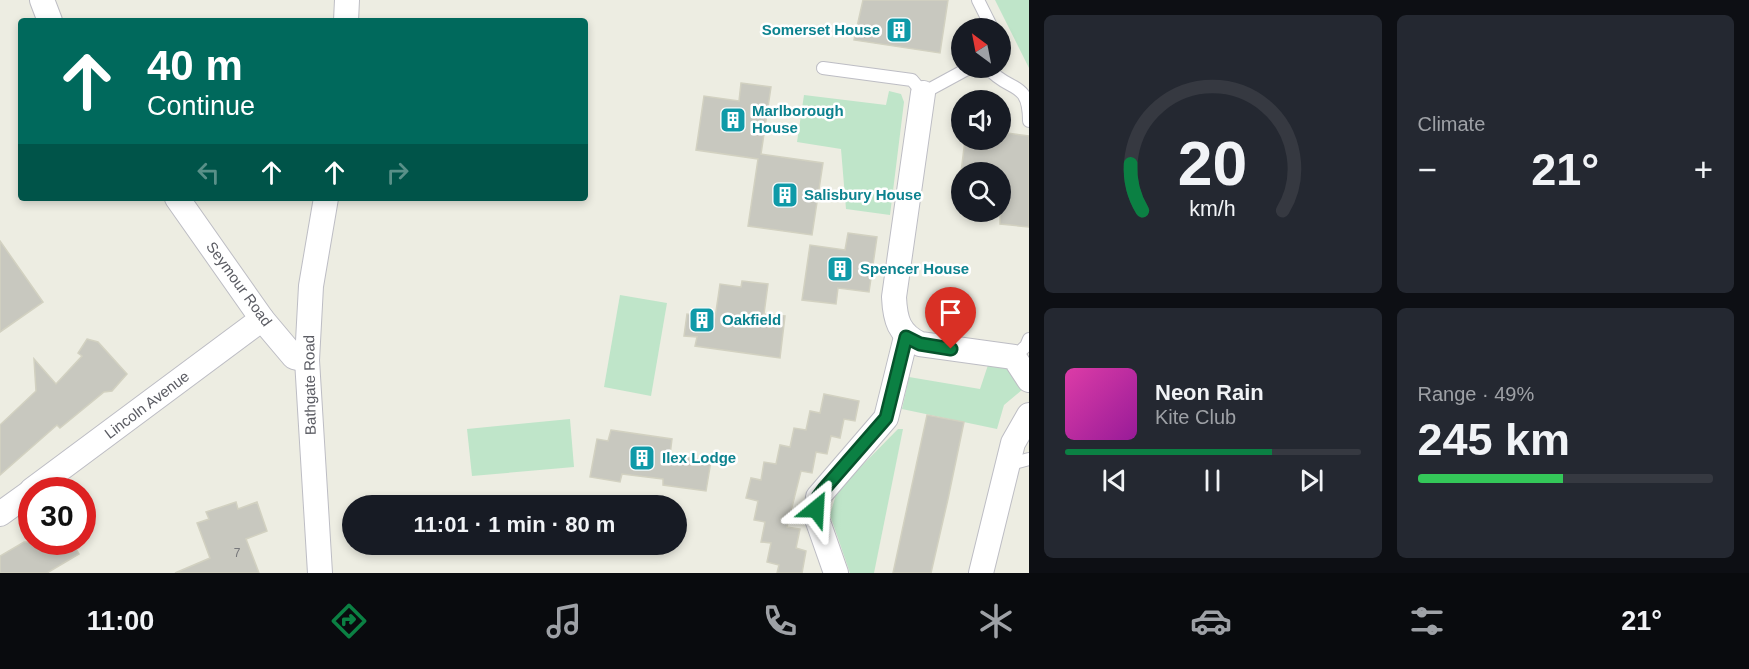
<!DOCTYPE html>
<html lang="en">
<head>
<meta charset="utf-8">
<style>
	body { margin:0; font-family:Helvetica,sans-serif; background:#242831; color:#f1f3f6; height:100vh; display:flex; flex-direction:column; font-size:22px; white-space:nowrap }
	* { box-sizing:border-box; margin:0 }
	p { font-size:20px; color:#9ea1a6 }
	.icon { flex:none; width:33px; height:33px; fill:none; stroke:currentColor; stroke-width:2; stroke-linecap:round; stroke-linejoin:round }
	.map { position:relative; flex:1; overflow:hidden }
	.panel { display:flex; flex-direction:column; gap:15px; padding:15px; background:#0d0f14; width:720px }
	.panel>* { flex:none }
	.top-card { position:absolute; left:18px; top:18px; width:570px; height:183px; border-radius:6px; box-shadow:0 3px 9px #0003; background:#00695c; color:#fff; overflow:hidden }
	.needle { width:39px; rotate:328deg }
	.fabs { position:absolute; left:951px; top:18px; display:grid; gap:12px }
	.fabs a { display:grid; place-items:center; width:60px; height:60px; border-radius:50%; background:#171b24; box-shadow:0 3px 9px #0003; font-size:30px }
	.speed { position:absolute; left:18px; top:477px; display:flex; gap:12px; font-size:30px; font-weight:700; text-align:center }
	.speed>* { display:grid; place-content:center; width:78px; height:78px; border-radius:50%; background:#171b24; box-shadow:0 3px 9px #0003; line-height:1 }
	.speed .limit { border:9px solid #d22; background:#fff; color:#111 }
	.pin { position:absolute; display:grid; place-items:center; width:51px; height:51px; color:#fff; margin:-62px -26px; border-radius:50% 50% 50% 0; rotate:-45deg; box-shadow:0 0 6px #0007 }
	.pin .icon { rotate:45deg }
	.me { position:absolute; width:66px; margin:-33px; rotate:27deg; stroke-linejoin:round; filter:drop-shadow(0 0 4px #0008) }
	.turn { display:flex; align-items:center; gap:21px; height:126px; padding:0 30px; font-size:27px }
	.turn .icon { width:78px; height:78px; stroke-width:2.5 }
	.turn b { display:block; font-size:42px; line-height:51px }
	.lanes { display:flex; align-items:center; height:57px; padding:0 30px; background:#0003; justify-content:center; gap:30px; direction:ltr }
	.lanes .off { opacity:.35 }
	.big { font-size:45px; font-weight:600; line-height:1.1 }
	.panel .card { flex:1; display:flex; flex-direction:column; justify-content:center; gap:9px; min-width:0; padding:0 21px; border-radius:9px; background:#242831 }
	.panel .dial { align-items:center; gap:0 }
	.dial svg { height:156px; overflow:visible; fill:none; stroke:#363941; stroke-width:7; stroke-linecap:round; text-anchor:middle }
	.dial text { fill:#f1f3f6; stroke:none }
	.song { display:flex; align-items:center; gap:18px }
	.cover { width:72px; height:72px; border-radius:9px; background:linear-gradient(135deg,hsl(320 70% 55%),hsl(300 70% 35%)) }
	.played { height:6px; border-radius:3px; background:linear-gradient(90deg,#0b8043 70%,#363941 70%) }
	.keys { display:flex; justify-content:space-around; direction:ltr }
	.heat { display:flex; justify-content:space-between; align-items:center; font-size:33px; direction:ltr }
	.charge { height:9px; border-radius:4px; background:linear-gradient(90deg,#34c759 49%,#363941 0) }
	.panel .tiles { flex:1; display:grid; gap:15px; grid-template-columns:repeat(2,1fr) }
	.trip { position:absolute; left:342px; top:495px; width:345px; height:60px; border-radius:30px; background:#171b24; box-shadow:0 3px 9px #0003; font-weight:600; line-height:60px; text-align:center }
	.menu { display:flex; height:96px; justify-content:space-around; align-items:center; background:#090b0e; color:#9ea1a6 }
	.menu .icon { width:42px; height:42px }
	.menu .active { color:#0b8043 }
	.menu b { font-size:27px; color:#f1f3f6 }
	main { display:flex; flex:1; min-height:0 }
	.map>svg:first-child { display:block }
	.green { fill:#bfe5c9 }
	.building { fill:#c8c8bf; stroke:#d2d1c1; stroke-width:1.5 }
	.lines { fill:none; stroke-linecap:round; stroke-linejoin:round }
	.service-casing { stroke:#bdbdc4; stroke-width:14 }
	.minor-casing { stroke:#bdbdc4; stroke-width:26 }
	.service { stroke:#fff; stroke-width:12 }
	.minor { stroke:#fff; stroke-width:24 }
	.route-casing { stroke:#07532c; stroke-width:15 }
	.route { stroke:#0b8043; stroke-width:10 }
	.labels { text-anchor:middle; stroke-width:5; stroke-linejoin:round; paint-order:stroke }
	.number-label { font-size:12px; fill:#76777a }
	.culture-label { font-size:15px; font-weight:bold; fill:#0d838f; stroke:#fff; text-anchor:start }
	.street-label { font-size:15px; fill:#5b5c63; stroke:#fff }
</style>
</head>
<body>
<main>
<div class="map">
<svg width="1029" height="573" viewBox="0 0 1029 573">
	<rect width="100%" height="100%" fill="#edede2"/>
	<g class="green">
		<polygon points="995,0 1029,0 1029,68"/>
		<polygon points="889,91 901,94 904,102 890,215 846,209 841,149 797,142 804,95 886,105"/>
		<polygon points="620,295 667,303 651,396 604,387"/>
		<path d="M988,365C1011,367 1012,370 1023,389L1004,405L997,429L902,409L909,377L980,389Z"/>
		<polygon points="570,419 574,467 472,476 467,429"/>
		<polygon points="898,429 903,429 874,573 850,573 830,515 837,491"/>
	</g>
	<g class="building">
		<polygon points="863,0 948,0 940,53 854,40"/>
		<polygon points="741,83 771,87 761,154 823,163 812,235 748,226 758,159 696,150 704,96 739,101"/>
		<polygon points="1000,132 1029,136 1029,227 1000,224 1000,172 961,172 965,140 1000,140"/>
		<polygon points="848,233 877,237 869,292 838,288 836,304 802,300 810,245 845,250"/>
		<polygon points="0,241 43,302 0,332"/>
		<polygon points="742,281 768,284 764,314 785,316 780,358 695,346 697,337 684,336 687,314 715,318 720,284 741,287"/>
		<polygon points="87,339 98,342 127,374 112,391 104,392 60,428 57,425 0,475 0,425 36,391 34,359 56,384 82,356 78,353"/>
		<polygon points="824,394 859,401 855,421 844,419 840,438 831,436 827,454 816,452 812,473 801,471 787,527 800,529 796,548 806,551 802,573 777,573 779,565 767,562 771,543 761,542 765,522 754,520 758,501 746,498 751,478 761,480 764,462 776,464 780,445 790,447 794,428 806,430 810,411 820,413"/>
		<polygon points="927,415 964,422 948,499 931,573 893,573"/>
		<polygon points="611,430 672,439 670,455 711,461 706,491 663,485 663,479 622,474 620,482 590,477 597,439 608,441"/>
		<polygon points="236,502 238,509 257,502 267,531 246,539 259,573 175,573 210,558 197,523 209,519 206,512"/>
		<polygon points="24,542 72,542 79,554 47,573 0,573 0,556"/>
	</g>
	<g class="lines">
		<g class="service-casing">
			<g id="service">
				<polyline points="978,0 992,28"/>
				<polyline points="823,68 912,80 923,93 969,68"/>
				<path d="M988,68C1009,93 1029,79 1029,121"/>
				<polyline points="1014,357 1026,346 1029,339"/>
				<polyline points="1007,465 1029,459"/>
			</g>
		</g>
		<g class="minor-casing">
			<g id="minor">
				<polyline points="42,0 50,21"/>
				<polyline points="346,21 347,0"/>
				<path d="M923,93L894,297C895,320 899,334 920,344L1014,357L1029,380"/>
				<polyline points="177,198 262,319 294,357 307,360"/>
				<polyline points="32,490 262,319"/>
				<polyline points="0,514 32,491"/>
				<polyline points="320,573 307,360 311,286 326,198"/>
				<polyline points="836,573 816,516 818,497 886,418 906,337"/>
				<polyline points="981,573 1013,443 1029,415"/>
			</g>
		</g>
		<use href="#service" class="service"/>
		<use href="#minor" class="minor"/>
	</g>
	<g class="lines">
		<g class="route-casing">
			<polyline id="route" points="816,509 818,497 824,489 886,418 906,337 920,344 951,349"/>
		</g>
		<use href="#route" class="route"/>
	</g>
	<defs>
		<g id="building-square" transform="scale(1.35)"><rect x="-9" y="-9" width="18" height="18" rx="4" fill="#0f9aa8" stroke="#fff"/><path d="M-4-6H4V6H1V3H-1V6H-4ZM-2.5-4.3h1.7v1.8h-1.7ZM.8-4.3h1.7v1.8H.8ZM-2.5-1h1.7V.8h-1.7ZM.8-1h1.7V.8H.8Z" fill="#fff"/></g>
	</defs>
	<g fill-rule="evenodd">
		<use href="#building-square" x="899" y="30"/>
		<use href="#building-square" x="733" y="120"/>
		<use href="#building-square" x="785" y="195"/>
		<use href="#building-square" x="840" y="269"/>
		<use href="#building-square" x="702" y="320"/>
		<use href="#building-square" x="642" y="458"/>
	</g>
	<g class="labels">
		<g class="number-label">
			<text x="237" y="557">7</text>
		</g>
		<g class="culture-label">
			<text x="880" y="35" text-anchor="end">Somerset House</text>
			<text x="752" y="116">Marlborough<tspan x="752" dy="17">House</tspan></text>
			<text x="804" y="200">Salisbury House</text>
			<text x="860" y="274">Spencer House</text>
			<text x="722" y="325">Oakfield</text>
			<text x="662" y="463">Ilex Lodge</text>
		</g>
		<g class="street-label">
			<text transform="translate(239 284) rotate(54)" y="5">Seymour Road</text>
			<text transform="translate(310 385) rotate(-91)" y="5">Bathgate Road</text>
			<text transform="translate(147 405) rotate(-37)" y="5">Lincoln Avenue</text>
		</g>
	</g>
</svg>
<div class="fabs">
<a><svg class="needle" viewBox="-14 -14 28 28"><path d="M0-13l5 13h-10z" fill="#e53935"/><path d="M0 13l5-13h-10z" fill="#9ea1a6"/></svg></a>
<a><svg class="icon" aria-label="sound" viewBox="0 0 24 24"><path d="M4 9h4l5-4v14l-5-4H4zM17 9q2 3 0 6"/></svg></a>
<a><svg class="icon" aria-label="search" viewBox="0 0 24 24"><circle cx="10" cy="10" r="6"/><path d="M15 15l6 6"/></svg></a>
</div>
<div class="speed"><div class="limit">30</div></div>
<div class="pin" style="left:951px;top:349px;background:#d93025"><svg class="icon" aria-label="arrive" viewBox="0 0 24 24"><path d="M6 21V4h12l-3 4 3 4H6"/></svg></div>
<svg class="me" style="left:816px;top:509px" viewBox="-20 -20 40 40"><path d="M0-17L14 15 0 8-14 15z" fill="#0b8043" stroke="#fff" stroke-width="4"/></svg>
<div class="trip">11:01 · 1 min · 80 m</div>
<div class="top-card">
<div class="turn"><svg class="icon" aria-label="ahead" viewBox="0 0 24 24"><path d="M12 20V5M6 11l6-6 6 6"/></svg><div><b>40 m</b>Continue</div></div>
<div class="lanes"><svg class="icon off" aria-label="left" viewBox="0 0 24 24"><path d="M17 20v-9H6M10 6l-5 5 5 5"/></svg><svg class="icon" aria-label="ahead" viewBox="0 0 24 24"><path d="M12 20V5M6 11l6-6 6 6"/></svg><svg class="icon" aria-label="ahead" viewBox="0 0 24 24"><path d="M12 20V5M6 11l6-6 6 6"/></svg><svg class="icon off" aria-label="right" viewBox="0 0 24 24"><path d="M7 20v-9h11M14 6l5 5-5 5"/></svg></div>
</div>
</div>
<section class="panel">
<div class="tiles">
<div class="card dial"><svg viewBox="0 0 100 80">
<path d="M14 69A42 42 0 1 1 86 69"/>
<path d="M14 69A42 42 0 0 1 8 45" stroke="#0b8043"/>
<text x="50" y="56" font-size="32" font-weight="700">20</text>
<text x="50" y="72" font-size="11">km/h</text>
</svg></div>
<div class="card"><p>Climate</p>
<div class="heat"><a>−</a><b class="big">21°</b><a>+</a></div>
</div>
<div class="card">
<div class="song"><i class="cover"></i><div><b>Neon Rain</b><p>Kite Club</p></div></div>
<div class="played"></div>
<div class="keys"><svg class="icon" aria-label="previous" viewBox="0 0 24 24"><path d="M18 5L8 12l10 7zM5 5v14"/></svg><svg class="icon" aria-label="pause" viewBox="0 0 24 24"><path d="M8 5v14M16 5v14"/></svg><svg class="icon" aria-label="next" viewBox="0 0 24 24"><path d="M6 5l10 7-10 7zM19 5v14"/></svg></div>
</div>
<div class="card"><p>Range · 49%</p><b class="big">245 km</b><div class="charge"></div></div>
</div>
</section>
</main>
<nav class="menu">
<b>11:00</b>
<svg class="icon active" aria-label="directions" viewBox="0 0 24 24"><path d="M12 3l9 9-9 9-9-9zM9 14v-3h6M13 9l2 2-2 2"/></svg>
<svg class="icon" aria-label="music" viewBox="0 0 24 24"><path d="M9 18V5l10-2v13"/><circle cx="6" cy="18" r="3"/><circle cx="16" cy="16" r="3"/></svg>
<svg class="icon" aria-label="phone" viewBox="0 0 24 24"><path d="M5 4h4l2 5-3 2q2 4 5 5l2-3 5 2v4C11 20 4 13 5 4z"/></svg>
<svg class="icon" aria-label="climate" viewBox="0 0 24 24"><path d="M12 3v18M4 7l16 10M4 17L20 7"/></svg>
<svg class="icon" aria-label="car" viewBox="0 0 24 24"><path d="M5 17H2v-5l4-1 3-4h7l3 4 3 1v5h-3M9 17h6M6 11h13"/><circle cx="7" cy="17" r="2"/><circle cx="17" cy="17" r="2"/></svg>
<svg class="icon" aria-label="filters" viewBox="0 0 24 24"><path d="M4 7h16M4 17h16"/><circle cx="9" cy="7" r="2"/><circle cx="15" cy="17" r="2"/></svg>
<b>21°</b>
</nav>
</body>
</html>
